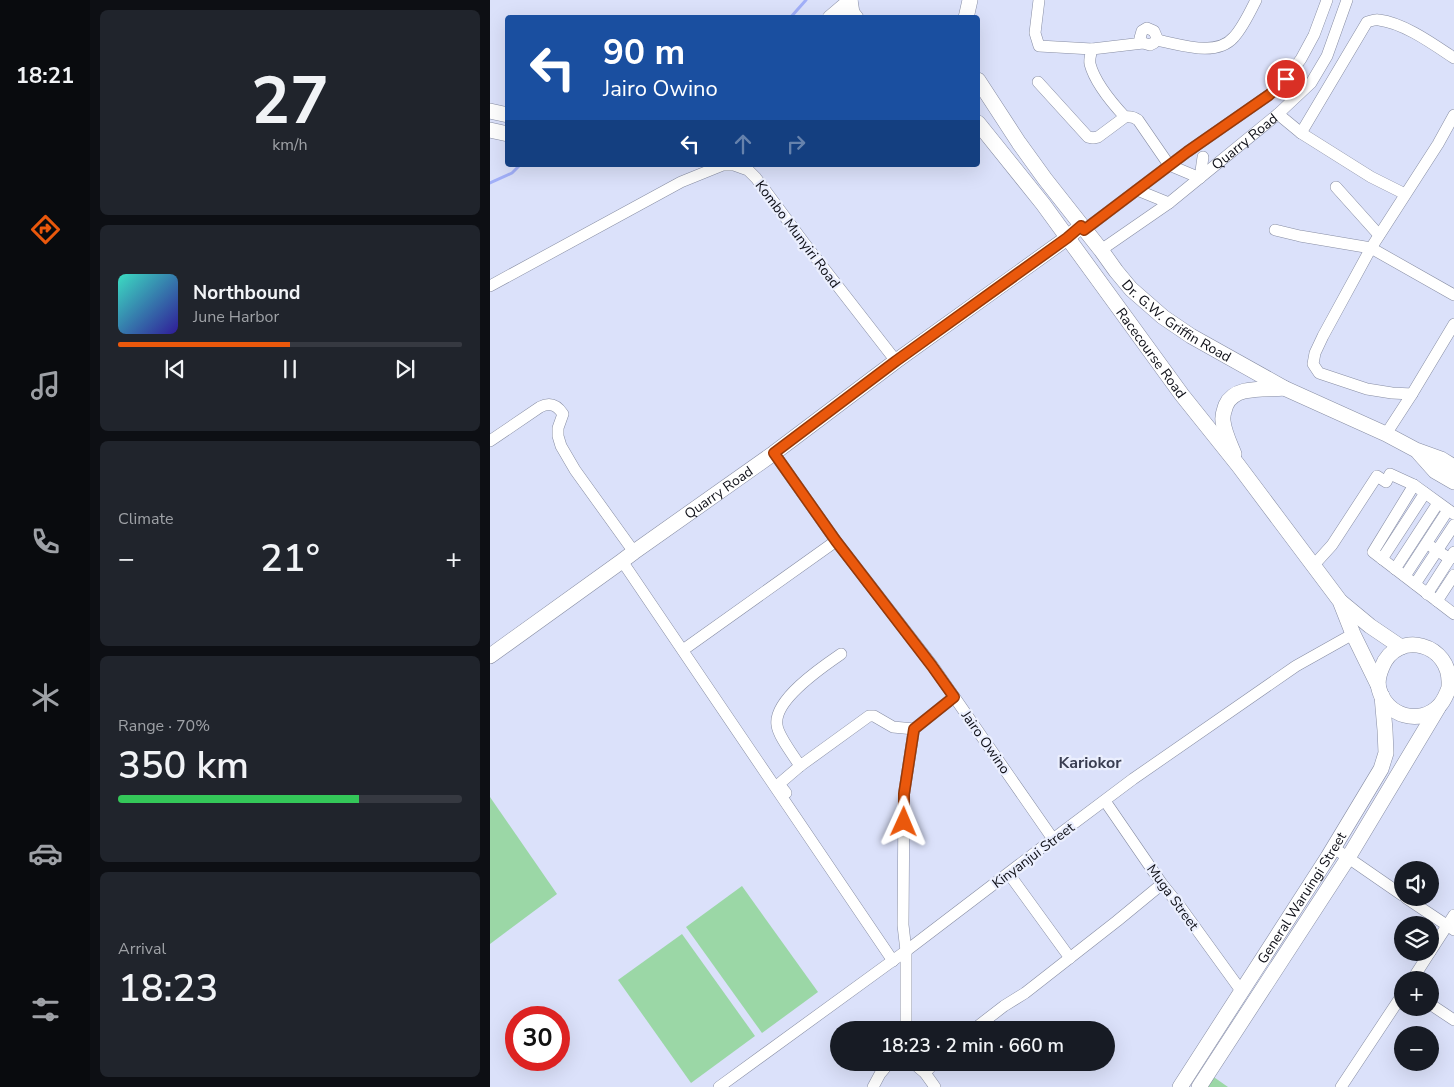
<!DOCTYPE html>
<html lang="en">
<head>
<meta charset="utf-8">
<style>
	body { margin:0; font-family:"Nunito Sans",sans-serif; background:#20242c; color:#f1f3f6; height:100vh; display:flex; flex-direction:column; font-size:19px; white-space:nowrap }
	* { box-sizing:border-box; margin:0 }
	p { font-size:16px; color:#9ea1a6 }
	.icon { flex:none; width:28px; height:28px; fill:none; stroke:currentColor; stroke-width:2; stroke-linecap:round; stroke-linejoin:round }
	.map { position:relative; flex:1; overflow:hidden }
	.drawer { display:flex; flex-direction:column; gap:10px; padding:10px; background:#0d0f14; width:400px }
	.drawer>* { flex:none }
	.top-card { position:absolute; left:15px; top:15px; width:475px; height:152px; border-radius:5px; box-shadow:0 5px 20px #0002; background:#1a4fa0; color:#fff; overflow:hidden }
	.fabs { position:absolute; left:904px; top:861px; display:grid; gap:10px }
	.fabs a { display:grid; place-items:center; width:45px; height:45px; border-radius:50%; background:#171b24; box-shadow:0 5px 20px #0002; font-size:25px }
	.speed { position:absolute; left:15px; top:1006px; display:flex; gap:10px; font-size:25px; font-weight:700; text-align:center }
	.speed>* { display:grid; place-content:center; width:65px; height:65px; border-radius:50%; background:#171b24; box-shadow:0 5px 20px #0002; line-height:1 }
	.speed .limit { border:8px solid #d22; background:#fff; color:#111 }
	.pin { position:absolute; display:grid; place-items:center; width:42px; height:42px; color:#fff; margin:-21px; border:2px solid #fff; border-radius:50%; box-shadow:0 1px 5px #0007 }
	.me { position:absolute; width:55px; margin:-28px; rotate:1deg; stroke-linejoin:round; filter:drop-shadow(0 0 4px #0008) }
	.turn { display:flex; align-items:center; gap:18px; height:105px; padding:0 15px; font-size:22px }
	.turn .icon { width:65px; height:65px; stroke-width:2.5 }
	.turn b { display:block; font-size:35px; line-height:42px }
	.lanes { display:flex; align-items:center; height:48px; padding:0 15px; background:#0003; justify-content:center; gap:25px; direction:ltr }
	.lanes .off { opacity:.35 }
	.big { font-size:38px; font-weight:600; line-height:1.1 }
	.drawer .widget { flex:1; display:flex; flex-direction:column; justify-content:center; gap:8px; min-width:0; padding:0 18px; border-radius:8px; background:#20242c }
	.drawer .dial { align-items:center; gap:0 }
	.dial b { font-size:65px; line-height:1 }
	.song { display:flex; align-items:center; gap:15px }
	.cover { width:60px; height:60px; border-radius:8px; background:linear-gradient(135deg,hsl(170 70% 55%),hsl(250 70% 35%)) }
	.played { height:5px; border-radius:2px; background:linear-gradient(90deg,#ea580c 50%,#363941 50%) }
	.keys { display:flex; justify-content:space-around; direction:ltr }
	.heat { display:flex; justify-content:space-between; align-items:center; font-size:28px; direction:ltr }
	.charge { height:8px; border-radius:4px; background:linear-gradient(90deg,#34c759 70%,#363941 0) }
	.trip { position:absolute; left:340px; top:1021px; width:285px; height:50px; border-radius:25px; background:#171b24; box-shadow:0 5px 20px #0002; font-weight:600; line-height:50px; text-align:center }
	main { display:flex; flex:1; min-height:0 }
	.tab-bar { display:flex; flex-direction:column; width:90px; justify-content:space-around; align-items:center; background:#090b0e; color:#9ea1a6 }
	.tab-bar .icon { width:35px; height:35px }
	.tab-bar .current { color:#ea580c }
	.tab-bar b { font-size:22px; color:#f1f3f6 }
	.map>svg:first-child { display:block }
	.green { fill:#9bd7a6 }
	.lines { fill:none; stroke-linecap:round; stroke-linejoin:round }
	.stream { stroke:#a1aff8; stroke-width:3 }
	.minor-casing { stroke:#878da3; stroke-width:12 }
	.major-casing { stroke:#878da3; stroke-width:16 }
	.minor { stroke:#fff; stroke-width:11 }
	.major { stroke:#fff; stroke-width:15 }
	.route-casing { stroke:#983908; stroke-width:12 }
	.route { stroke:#ea580c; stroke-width:9 }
	.labels { text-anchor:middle; stroke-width:4.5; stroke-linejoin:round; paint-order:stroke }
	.street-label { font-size:14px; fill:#0e0f17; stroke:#ebeffe }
	.quarter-label { font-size:16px; font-weight:bold; fill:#393d51; stroke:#ebeffe }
</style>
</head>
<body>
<main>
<nav class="tab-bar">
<b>18:21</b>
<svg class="icon current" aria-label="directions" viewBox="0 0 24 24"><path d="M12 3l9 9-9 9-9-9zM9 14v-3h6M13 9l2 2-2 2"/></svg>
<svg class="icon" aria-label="music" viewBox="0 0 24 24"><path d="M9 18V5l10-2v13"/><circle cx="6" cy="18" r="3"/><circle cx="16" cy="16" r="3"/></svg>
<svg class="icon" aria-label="phone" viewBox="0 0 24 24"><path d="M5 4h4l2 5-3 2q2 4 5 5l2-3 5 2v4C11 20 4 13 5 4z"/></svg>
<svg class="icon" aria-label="climate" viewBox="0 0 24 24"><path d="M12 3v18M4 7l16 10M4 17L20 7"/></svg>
<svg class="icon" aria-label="car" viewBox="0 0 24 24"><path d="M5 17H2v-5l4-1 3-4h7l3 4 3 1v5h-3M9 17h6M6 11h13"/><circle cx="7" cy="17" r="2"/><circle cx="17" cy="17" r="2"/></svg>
<svg class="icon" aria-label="filters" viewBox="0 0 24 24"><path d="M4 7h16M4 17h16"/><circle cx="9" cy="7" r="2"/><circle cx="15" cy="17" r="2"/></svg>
</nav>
<section class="drawer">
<div class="widget dial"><b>27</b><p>km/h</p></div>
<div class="widget">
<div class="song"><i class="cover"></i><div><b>Northbound</b><p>June Harbor</p></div></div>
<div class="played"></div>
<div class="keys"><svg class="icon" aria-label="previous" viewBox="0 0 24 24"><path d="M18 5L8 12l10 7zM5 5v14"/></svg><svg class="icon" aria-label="pause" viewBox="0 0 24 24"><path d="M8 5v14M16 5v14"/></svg><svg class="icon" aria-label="next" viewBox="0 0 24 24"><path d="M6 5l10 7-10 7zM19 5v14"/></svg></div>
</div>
<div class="widget"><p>Climate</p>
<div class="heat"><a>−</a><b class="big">21°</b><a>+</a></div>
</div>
<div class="widget"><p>Range · 70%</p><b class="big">350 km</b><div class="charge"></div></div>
<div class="widget"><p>Arrival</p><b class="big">18:23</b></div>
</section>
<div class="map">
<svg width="964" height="1087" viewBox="0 0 964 1087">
	<rect width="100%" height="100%" fill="#dbe1fa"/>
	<g class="green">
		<polygon points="0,797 67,894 0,944"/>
		<polygon points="252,886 328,992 272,1033 196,927"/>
		<polygon points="192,934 265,1036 201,1083 128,980"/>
		<polygon points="718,1073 738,1087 709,1087"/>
	</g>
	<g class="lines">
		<g class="stream">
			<polyline points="300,18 316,0"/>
			<polyline points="0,183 22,173 30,165"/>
		</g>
		<g class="minor-casing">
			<g id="minor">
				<polyline points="549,0 545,33 549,46 602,49 653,43 660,45 664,43 667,38 664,31 657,28 652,31 650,38 653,43"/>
				<path d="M666,40C689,44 726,58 744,37C753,27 760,12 766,0"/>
				<path d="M602,49C601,53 599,60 600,64C605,83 622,103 635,117"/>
				<path d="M548,82L598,137L603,138L608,137L635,117C640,116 644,117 648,120L679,165L710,178L713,157"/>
				<polyline points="788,114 811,133 881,177 915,194"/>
				<path d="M811,133L877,22C881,21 885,19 889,20C914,23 943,44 964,58"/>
				<polyline points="846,187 889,235"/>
				<polyline points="647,190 679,203"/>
				<polyline points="594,230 697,152 779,95 796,79 811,59 824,35 837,0"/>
				<polyline points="785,230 810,236 881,248 964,295"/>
				<path id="s1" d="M611,250L679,203L788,114L821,83L837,56L857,0"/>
				<polyline points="0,286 191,182 233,165 244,165 258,170 266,178 315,244 406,361"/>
				<polyline points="922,394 902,393 877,389 829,373 823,364 825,353 833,336 881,248 948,144 964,115"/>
				<polyline points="896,434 922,394 964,324"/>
				<path d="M0,441L50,407C60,402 67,405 73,414L68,428V436L71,446L85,470L144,552"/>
				<polyline points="284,453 346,541 442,665 563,839"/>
				<polyline points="924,485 883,552 964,614"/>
				<polyline points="942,547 960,559"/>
				<polyline points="892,559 935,493"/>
				<polyline points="132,561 403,961"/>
				<polyline points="823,566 842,545 887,476 896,482 900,474 924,485 964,514"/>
				<polyline points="905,569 948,503"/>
				<polyline points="915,576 958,510"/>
				<polyline points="925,584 964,525"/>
				<polyline points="937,594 964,552"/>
				<polyline points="947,601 964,575"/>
				<polyline points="193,650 346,541"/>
				<path d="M351,654C332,667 283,700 287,725C288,736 304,756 310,766L379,716H384L403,727L424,729L414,794L413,925L416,951V1030"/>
				<polyline points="424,729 464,697"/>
				<polyline points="296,793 289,784 310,766"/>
				<polyline points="615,801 672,884 689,905 752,992"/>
				<polyline points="844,848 912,895"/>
				<polyline points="519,874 580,958"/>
				<polyline points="916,898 964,930"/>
				<polyline points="940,952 964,915"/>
				<polyline points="922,980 940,952"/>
				<polyline points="940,1004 964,1020"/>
				<polyline points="483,1030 514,1006 535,993 627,921 672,884"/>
				<polyline points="422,1062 435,1073 445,1087"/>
				<polyline points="435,1073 445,1062"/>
				<polyline points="229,1087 416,951 563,839 643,779 806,666 863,634"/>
				<polyline points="383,1087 390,1074 400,1062"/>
				<polyline points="851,1087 912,995"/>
			</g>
		</g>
		<g class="major-casing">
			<g id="major">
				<polyline points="360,0 362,13 366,18"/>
				<polyline points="340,18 360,1"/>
				<polyline points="476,18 480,0"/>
				<path id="s2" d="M488,80L529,143L555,179L611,250L626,271L641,289L673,317L701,336L794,388L896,434L926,450L951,459L964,467"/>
				<polyline points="0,111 18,115"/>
				<path id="s3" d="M488,123L553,204L692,395L748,465L850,601L863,634L888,685"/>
				<polyline points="0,130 18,134"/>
				<polyline points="929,453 945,471 964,482"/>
				<path d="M744,454C740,444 734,432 733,421C732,415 734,411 736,405C745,385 775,390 794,388"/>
				<polyline points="851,602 880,626 911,647"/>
				<path id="s4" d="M0,656L132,561L144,552L284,453L406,361L577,238L591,226"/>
				<path d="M959,686C962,643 907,629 892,667C889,674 887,682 889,689C896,716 930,726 949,706C957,698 959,686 964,675"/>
				<path id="s5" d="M690,1087L838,857L891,769L896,753L895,730L892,696"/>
				<polyline points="709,1087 858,858 948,708"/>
			</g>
		</g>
		<use href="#minor" class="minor"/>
		<use href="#major" class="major"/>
	</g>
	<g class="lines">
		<g class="route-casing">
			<polyline id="route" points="414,822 414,794 424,729 464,697 442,666 346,541 284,453 406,361 577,238 591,226 594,230 697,152 779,95 796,79"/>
		</g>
		<use href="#route" class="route"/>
	</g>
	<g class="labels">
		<g class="street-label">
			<text dy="5" stroke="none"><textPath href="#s1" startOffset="180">Quarry Road</textPath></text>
			<text transform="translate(308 234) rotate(53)" y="5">Kombo Munyiri Road</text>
			<text dy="5" stroke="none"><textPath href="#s2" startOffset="315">Dr. G.W. Griffin Road</textPath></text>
			<text dy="5" stroke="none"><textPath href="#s3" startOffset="288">Racecourse Road</textPath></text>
			<text dy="5" stroke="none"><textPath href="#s4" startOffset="281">Quarry Road</textPath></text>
			<text transform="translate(496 742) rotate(55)" y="5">Jairo Owino</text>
			<text transform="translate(543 855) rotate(-37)" y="5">Kinyanjui Street</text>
			<text transform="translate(683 897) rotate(54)" y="5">Muga Street</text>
			<text dy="5" stroke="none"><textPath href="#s5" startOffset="225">General Waruingi Street</textPath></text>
		</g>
		<g class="quarter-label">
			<text x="600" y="768">Kariokor</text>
		</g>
	</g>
</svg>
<div class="fabs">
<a><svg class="icon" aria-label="sound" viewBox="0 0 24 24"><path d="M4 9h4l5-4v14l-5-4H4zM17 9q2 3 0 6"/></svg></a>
<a><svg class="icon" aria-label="layers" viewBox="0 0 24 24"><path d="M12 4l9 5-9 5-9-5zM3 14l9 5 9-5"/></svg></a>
<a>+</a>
<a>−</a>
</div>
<div class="speed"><div class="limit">30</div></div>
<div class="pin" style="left:796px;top:79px;background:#d93025"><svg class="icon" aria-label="arrive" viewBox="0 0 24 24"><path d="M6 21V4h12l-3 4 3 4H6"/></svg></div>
<svg class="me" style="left:414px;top:822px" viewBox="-20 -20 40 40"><path d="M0-17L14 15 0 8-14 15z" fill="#ea580c" stroke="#fff" stroke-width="4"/></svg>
<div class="trip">18:23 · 2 min · 660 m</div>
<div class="top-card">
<div class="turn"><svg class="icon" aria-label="left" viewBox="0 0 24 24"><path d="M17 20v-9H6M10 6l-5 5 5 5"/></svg><div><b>90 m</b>Jairo Owino</div></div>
<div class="lanes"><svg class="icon" aria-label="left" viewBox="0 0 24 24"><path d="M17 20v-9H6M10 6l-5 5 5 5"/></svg><svg class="icon off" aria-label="ahead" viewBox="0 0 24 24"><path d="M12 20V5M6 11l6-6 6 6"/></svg><svg class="icon off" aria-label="right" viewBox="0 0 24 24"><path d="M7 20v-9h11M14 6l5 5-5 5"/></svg></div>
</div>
</div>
</main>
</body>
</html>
